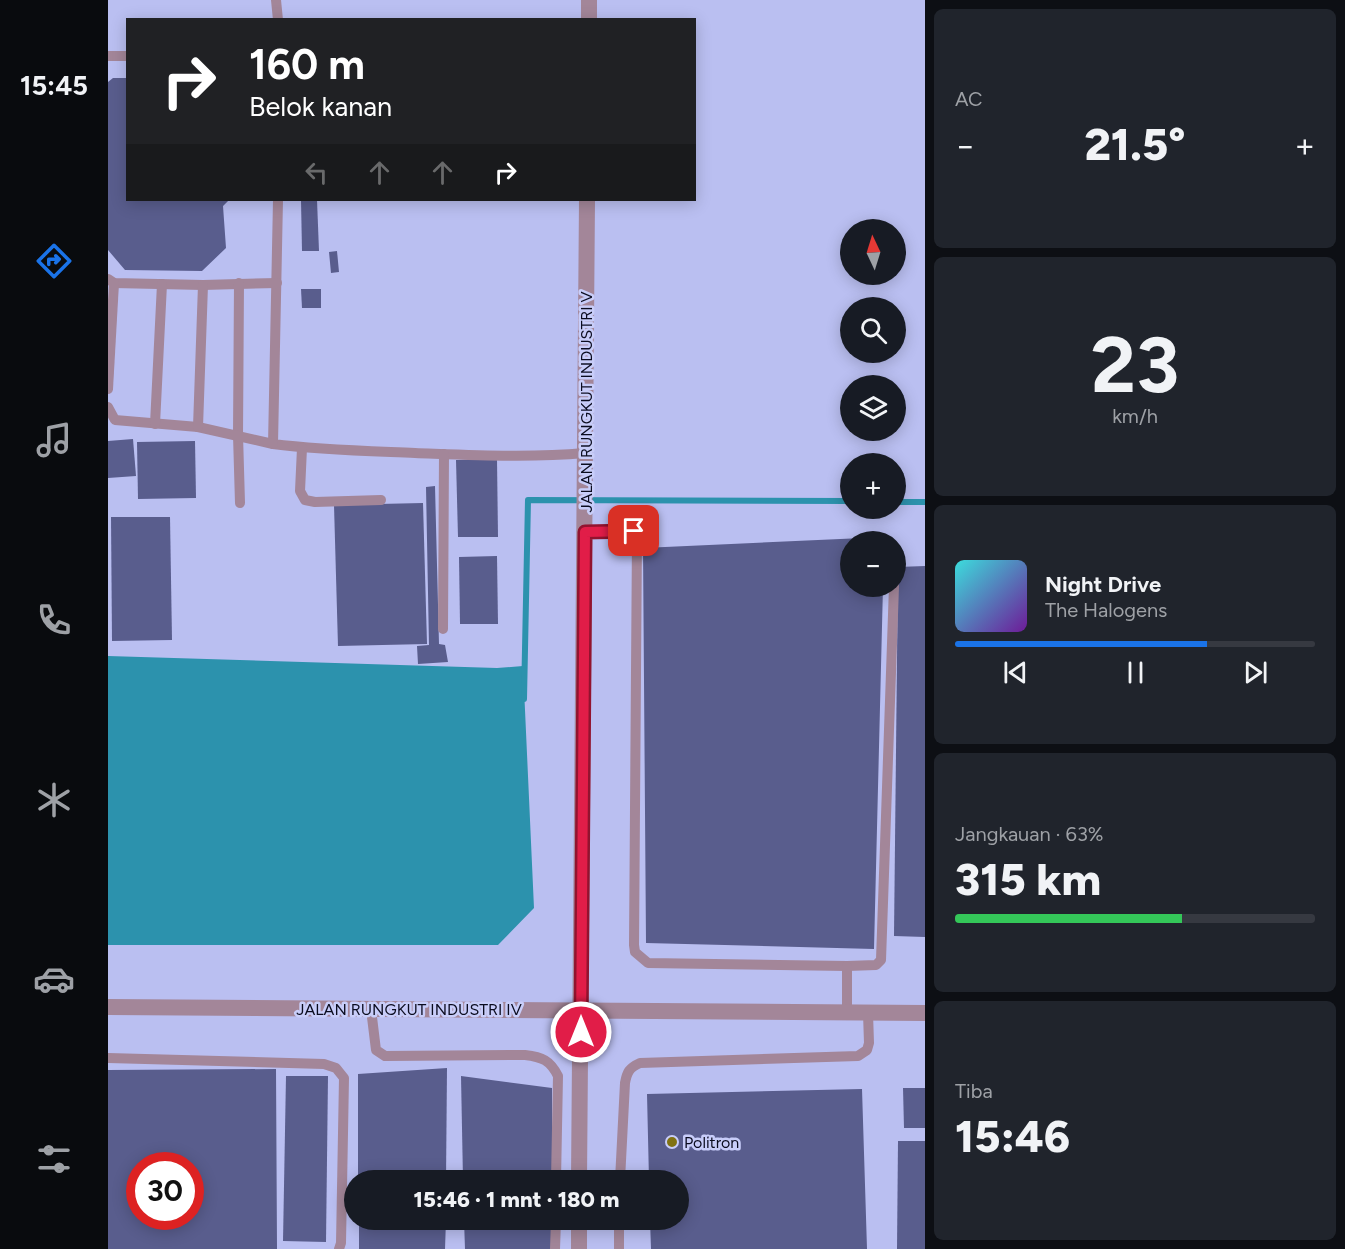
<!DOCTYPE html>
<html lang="id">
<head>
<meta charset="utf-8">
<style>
	body { margin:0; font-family:Figtree,sans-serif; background:#20242c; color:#f1f3f6; height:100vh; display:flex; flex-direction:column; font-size:22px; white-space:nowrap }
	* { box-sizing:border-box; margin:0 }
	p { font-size:20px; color:#9ea1a6 }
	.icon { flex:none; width:33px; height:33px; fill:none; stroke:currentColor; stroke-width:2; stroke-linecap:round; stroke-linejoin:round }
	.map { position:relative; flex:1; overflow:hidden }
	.drawer { display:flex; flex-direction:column; gap:9px; padding:9px; background:#0d0f14; width:420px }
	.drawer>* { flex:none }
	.top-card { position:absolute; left:18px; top:18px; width:570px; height:183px; border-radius:0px; box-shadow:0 3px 15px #0003; background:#202124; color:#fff; overflow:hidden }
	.needle { width:39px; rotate:356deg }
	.tools { position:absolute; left:732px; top:219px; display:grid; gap:12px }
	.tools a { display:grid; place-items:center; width:66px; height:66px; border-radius:50%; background:#171b24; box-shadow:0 3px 15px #0003; font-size:30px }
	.speed { position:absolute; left:18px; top:1152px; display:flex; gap:12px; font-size:30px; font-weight:700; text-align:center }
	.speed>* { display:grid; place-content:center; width:78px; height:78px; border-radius:50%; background:#171b24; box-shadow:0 3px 15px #0003; line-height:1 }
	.speed .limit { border:9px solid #d22; background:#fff; color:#111 }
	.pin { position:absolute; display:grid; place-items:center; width:51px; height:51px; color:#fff; margin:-26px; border-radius:12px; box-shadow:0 3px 9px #0006 }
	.me { position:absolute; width:66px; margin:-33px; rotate:0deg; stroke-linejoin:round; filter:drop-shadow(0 0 4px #0008) }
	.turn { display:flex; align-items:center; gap:21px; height:126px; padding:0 24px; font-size:27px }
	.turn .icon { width:78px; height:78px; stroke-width:2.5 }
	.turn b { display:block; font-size:42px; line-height:51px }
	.lanes { display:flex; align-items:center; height:57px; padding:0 24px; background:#0003; justify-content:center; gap:30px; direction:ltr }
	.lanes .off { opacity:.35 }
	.big { font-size:45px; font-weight:800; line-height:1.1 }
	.drawer .widget { flex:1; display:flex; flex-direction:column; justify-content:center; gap:9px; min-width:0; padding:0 21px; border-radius:9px; background:#20242c }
	.drawer .dial { align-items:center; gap:0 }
	.dial b { font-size:78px; line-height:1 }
	.song { display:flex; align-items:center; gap:18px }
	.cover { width:72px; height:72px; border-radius:9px; background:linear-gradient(135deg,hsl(180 70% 55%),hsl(280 70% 35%)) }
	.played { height:6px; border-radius:3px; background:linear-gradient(90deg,#1a73e8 70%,#363941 70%) }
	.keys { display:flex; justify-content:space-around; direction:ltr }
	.heat { display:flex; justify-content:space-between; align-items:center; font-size:33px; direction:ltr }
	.charge { height:9px; border-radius:4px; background:linear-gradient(90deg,#34c759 63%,#363941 0) }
	.trip { position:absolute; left:236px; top:1170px; width:345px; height:60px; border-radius:30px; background:#171b24; box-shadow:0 3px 15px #0003; font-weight:800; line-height:60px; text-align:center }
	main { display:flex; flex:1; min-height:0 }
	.menu { display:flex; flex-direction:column; width:108px; justify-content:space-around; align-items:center; background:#090b0e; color:#9ea1a6 }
	.menu .icon { width:42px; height:42px }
	.menu .on { color:#1a73e8 }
	.menu b { font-size:27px; color:#f1f3f6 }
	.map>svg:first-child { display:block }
	.built { fill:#babff1; fill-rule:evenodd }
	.water { fill:#2c92ad }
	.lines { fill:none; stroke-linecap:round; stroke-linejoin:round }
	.stream { stroke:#2c92ad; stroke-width:6 }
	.building { fill:#595d8d; fill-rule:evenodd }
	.service { stroke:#a38699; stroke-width:10 }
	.minor { stroke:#a38699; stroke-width:16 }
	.route-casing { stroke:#92132f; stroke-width:15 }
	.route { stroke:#e11d48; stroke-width:10 }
	.poi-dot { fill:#807213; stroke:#c8cdf9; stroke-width:2 }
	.labels { text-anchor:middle; stroke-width:5; stroke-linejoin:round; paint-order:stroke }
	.street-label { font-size:16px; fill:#0b0c1f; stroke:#c8cdf9 }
	.poi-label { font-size:16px; fill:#0b0c1f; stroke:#c8cdf9; text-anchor:start }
</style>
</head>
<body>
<main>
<nav class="menu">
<b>15:45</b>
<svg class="icon on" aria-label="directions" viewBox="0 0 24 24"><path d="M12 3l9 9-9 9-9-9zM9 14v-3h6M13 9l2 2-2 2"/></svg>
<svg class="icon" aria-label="music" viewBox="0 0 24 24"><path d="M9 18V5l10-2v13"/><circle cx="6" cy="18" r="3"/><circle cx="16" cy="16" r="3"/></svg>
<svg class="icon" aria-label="phone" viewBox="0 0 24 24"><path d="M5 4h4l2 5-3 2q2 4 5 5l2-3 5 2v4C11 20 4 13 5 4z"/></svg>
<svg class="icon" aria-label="climate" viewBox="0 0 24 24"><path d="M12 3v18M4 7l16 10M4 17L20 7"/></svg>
<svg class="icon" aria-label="car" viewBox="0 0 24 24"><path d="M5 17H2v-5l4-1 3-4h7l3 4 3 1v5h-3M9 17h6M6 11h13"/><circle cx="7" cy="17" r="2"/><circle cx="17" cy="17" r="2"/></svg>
<svg class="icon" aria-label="filters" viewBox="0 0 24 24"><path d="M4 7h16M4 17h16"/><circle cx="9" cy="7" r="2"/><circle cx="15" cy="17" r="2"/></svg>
</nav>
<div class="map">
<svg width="817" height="1249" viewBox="0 0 817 1249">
	<rect width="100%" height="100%" fill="#c8cdf9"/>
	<path class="built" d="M0,0H817V1249H0ZM20,20H586V200H20ZM742,230H788V274H742ZM742,308H788V352H742ZM742,386H788V430H742ZM742,464H788V508H742ZM742,542H788V586H742ZM32,1166H82V1216H32ZM246,1180H570V1220H246Z"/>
	<polygon class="water" points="0,656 389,668 415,666 426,908 390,945 0,945"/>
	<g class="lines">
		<g class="stream">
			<polyline points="788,502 817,502"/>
			<polyline points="416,699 420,500 742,501"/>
		</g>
	</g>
	<g class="building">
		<polygon points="5,78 20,78 20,200 121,200 115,206 118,248 94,271 17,270 0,250 0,82"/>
		<polygon points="193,200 209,200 211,251 194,251"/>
		<polygon points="229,251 231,272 223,273 221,252"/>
		<polygon points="193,289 213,289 213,308 194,308"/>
		<polygon points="25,439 28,476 0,478 0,441"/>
		<polygon points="87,441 88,498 30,499 29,442"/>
		<polygon points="389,459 390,537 350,537 348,460"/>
		<polygon points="327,486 331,644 337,645 340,662 310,664 309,646 321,645 318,487"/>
		<polygon points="315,503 319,644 230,646 226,505"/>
		<polygon points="3,517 62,517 64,640 4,641"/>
		<polygon points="777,537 777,542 742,542 742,586 775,586 766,949 538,943 535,548"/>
		<polygon points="389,556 390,624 352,624 351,557"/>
		<polygon points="817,566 817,937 786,936 790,567"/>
		<polygon points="339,1068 338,1180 250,1180 250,1074"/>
		<path d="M168,1069L169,1249H0V1070ZM32,1166H82V1216H32Z"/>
		<polygon points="178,1076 220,1076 218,1242 175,1241"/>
		<polygon points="353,1076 444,1088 444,1180 355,1180"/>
		<polygon points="795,1088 817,1088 817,1128 796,1128"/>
		<polygon points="754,1089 759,1249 543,1249 542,1220 570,1220 570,1180 541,1180 539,1094"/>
		<polygon points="790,1141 817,1141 817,1249 789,1249"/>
		<polygon points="251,1220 338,1220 337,1249 251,1249"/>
		<polygon points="356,1220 444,1220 444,1249 357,1249"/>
	</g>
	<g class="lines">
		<g class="service">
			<polyline points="168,0 170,20"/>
			<polyline points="0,56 20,56"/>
			<path d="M170,200L165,444C212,450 260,451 307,453C364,455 421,458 477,453"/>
			<polyline points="0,279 6,283 95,285 169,283"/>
			<polyline points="131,283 130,435 132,503"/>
			<polyline points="0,389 6,283"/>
			<polyline points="0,407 7,420 90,427 165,444"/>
			<polyline points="47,424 54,284"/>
			<polyline points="90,427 95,285"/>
			<polyline points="194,448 192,491 197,500 207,502 273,500"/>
			<polyline points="477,532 526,532 529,536 526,945 527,952 540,963 739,966 768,965 773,960 786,586"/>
			<polyline points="335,629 336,454"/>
			<polyline points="739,966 739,1013"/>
			<path d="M263,1009L268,1050L277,1056L417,1055C434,1057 442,1060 450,1076L448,1180"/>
			<polyline points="0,1058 216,1064 228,1068 236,1078 233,1243 231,1249"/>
			<path d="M512,1180L517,1083C519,1072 521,1068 532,1063L750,1056L759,1050L761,1043L760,1013"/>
			<polyline points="447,1249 448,1220"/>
			<polyline points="511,1249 511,1220"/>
		</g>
		<g class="minor">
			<polyline points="481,20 481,0"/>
			<polyline points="0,1007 817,1013"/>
			<polyline points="471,1180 479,200"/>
			<polyline points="471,1249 471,1220"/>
		</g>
	</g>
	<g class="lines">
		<g class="route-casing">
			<polyline id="route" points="473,1032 477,532 526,531"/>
		</g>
		<use href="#route" class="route"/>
	</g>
	<circle class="poi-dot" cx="564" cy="1142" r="6"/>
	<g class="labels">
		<g class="street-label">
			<text transform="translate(478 402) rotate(-90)" y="6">JALAN RUNGKUT INDUSTRI V</text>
			<text x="301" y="1015">JALAN RUNGKUT INDUSTRI IV</text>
		</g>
		<g class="poi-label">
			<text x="576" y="1148">Politron</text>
		</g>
	</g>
</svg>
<div class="tools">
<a><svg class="needle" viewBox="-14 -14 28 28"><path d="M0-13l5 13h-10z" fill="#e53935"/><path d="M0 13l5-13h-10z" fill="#9ea1a6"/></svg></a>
<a><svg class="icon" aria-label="search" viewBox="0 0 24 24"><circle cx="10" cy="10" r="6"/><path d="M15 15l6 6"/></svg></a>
<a><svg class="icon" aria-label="layers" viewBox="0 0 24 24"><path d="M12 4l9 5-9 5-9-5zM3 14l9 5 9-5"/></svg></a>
<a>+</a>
<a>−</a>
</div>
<div class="speed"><div class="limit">30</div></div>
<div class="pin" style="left:526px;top:531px;background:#d93025"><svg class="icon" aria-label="arrive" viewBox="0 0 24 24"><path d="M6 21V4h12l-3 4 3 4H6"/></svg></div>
<svg class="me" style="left:473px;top:1032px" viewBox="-20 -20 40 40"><circle r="17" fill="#e11d48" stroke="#fff" stroke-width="3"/><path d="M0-11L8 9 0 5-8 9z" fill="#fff"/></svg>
<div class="trip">15:46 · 1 mnt · 180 m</div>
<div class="top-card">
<div class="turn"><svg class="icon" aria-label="right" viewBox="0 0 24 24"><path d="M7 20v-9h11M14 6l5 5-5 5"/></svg><div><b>160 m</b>Belok kanan</div></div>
<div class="lanes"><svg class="icon off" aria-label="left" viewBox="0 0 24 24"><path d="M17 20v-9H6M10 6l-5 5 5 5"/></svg><svg class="icon off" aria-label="ahead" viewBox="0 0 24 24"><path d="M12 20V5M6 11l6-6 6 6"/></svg><svg class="icon off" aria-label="ahead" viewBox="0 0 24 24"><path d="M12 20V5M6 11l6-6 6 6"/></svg><svg class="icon" aria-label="right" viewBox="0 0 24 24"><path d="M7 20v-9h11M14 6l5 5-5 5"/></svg></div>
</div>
</div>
<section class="drawer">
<div class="widget"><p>AC</p>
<div class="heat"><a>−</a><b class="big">21.5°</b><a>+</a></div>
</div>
<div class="widget dial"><b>23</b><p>km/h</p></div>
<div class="widget">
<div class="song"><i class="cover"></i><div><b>Night Drive</b><p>The Halogens</p></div></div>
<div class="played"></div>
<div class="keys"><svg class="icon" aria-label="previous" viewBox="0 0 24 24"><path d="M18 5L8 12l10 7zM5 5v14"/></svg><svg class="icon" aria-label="pause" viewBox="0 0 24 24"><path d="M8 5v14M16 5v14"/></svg><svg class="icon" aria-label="next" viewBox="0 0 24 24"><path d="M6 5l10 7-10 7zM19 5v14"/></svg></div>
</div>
<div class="widget"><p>Jangkauan · 63%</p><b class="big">315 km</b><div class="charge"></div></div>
<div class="widget"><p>Tiba</p><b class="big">15:46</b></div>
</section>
</main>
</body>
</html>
